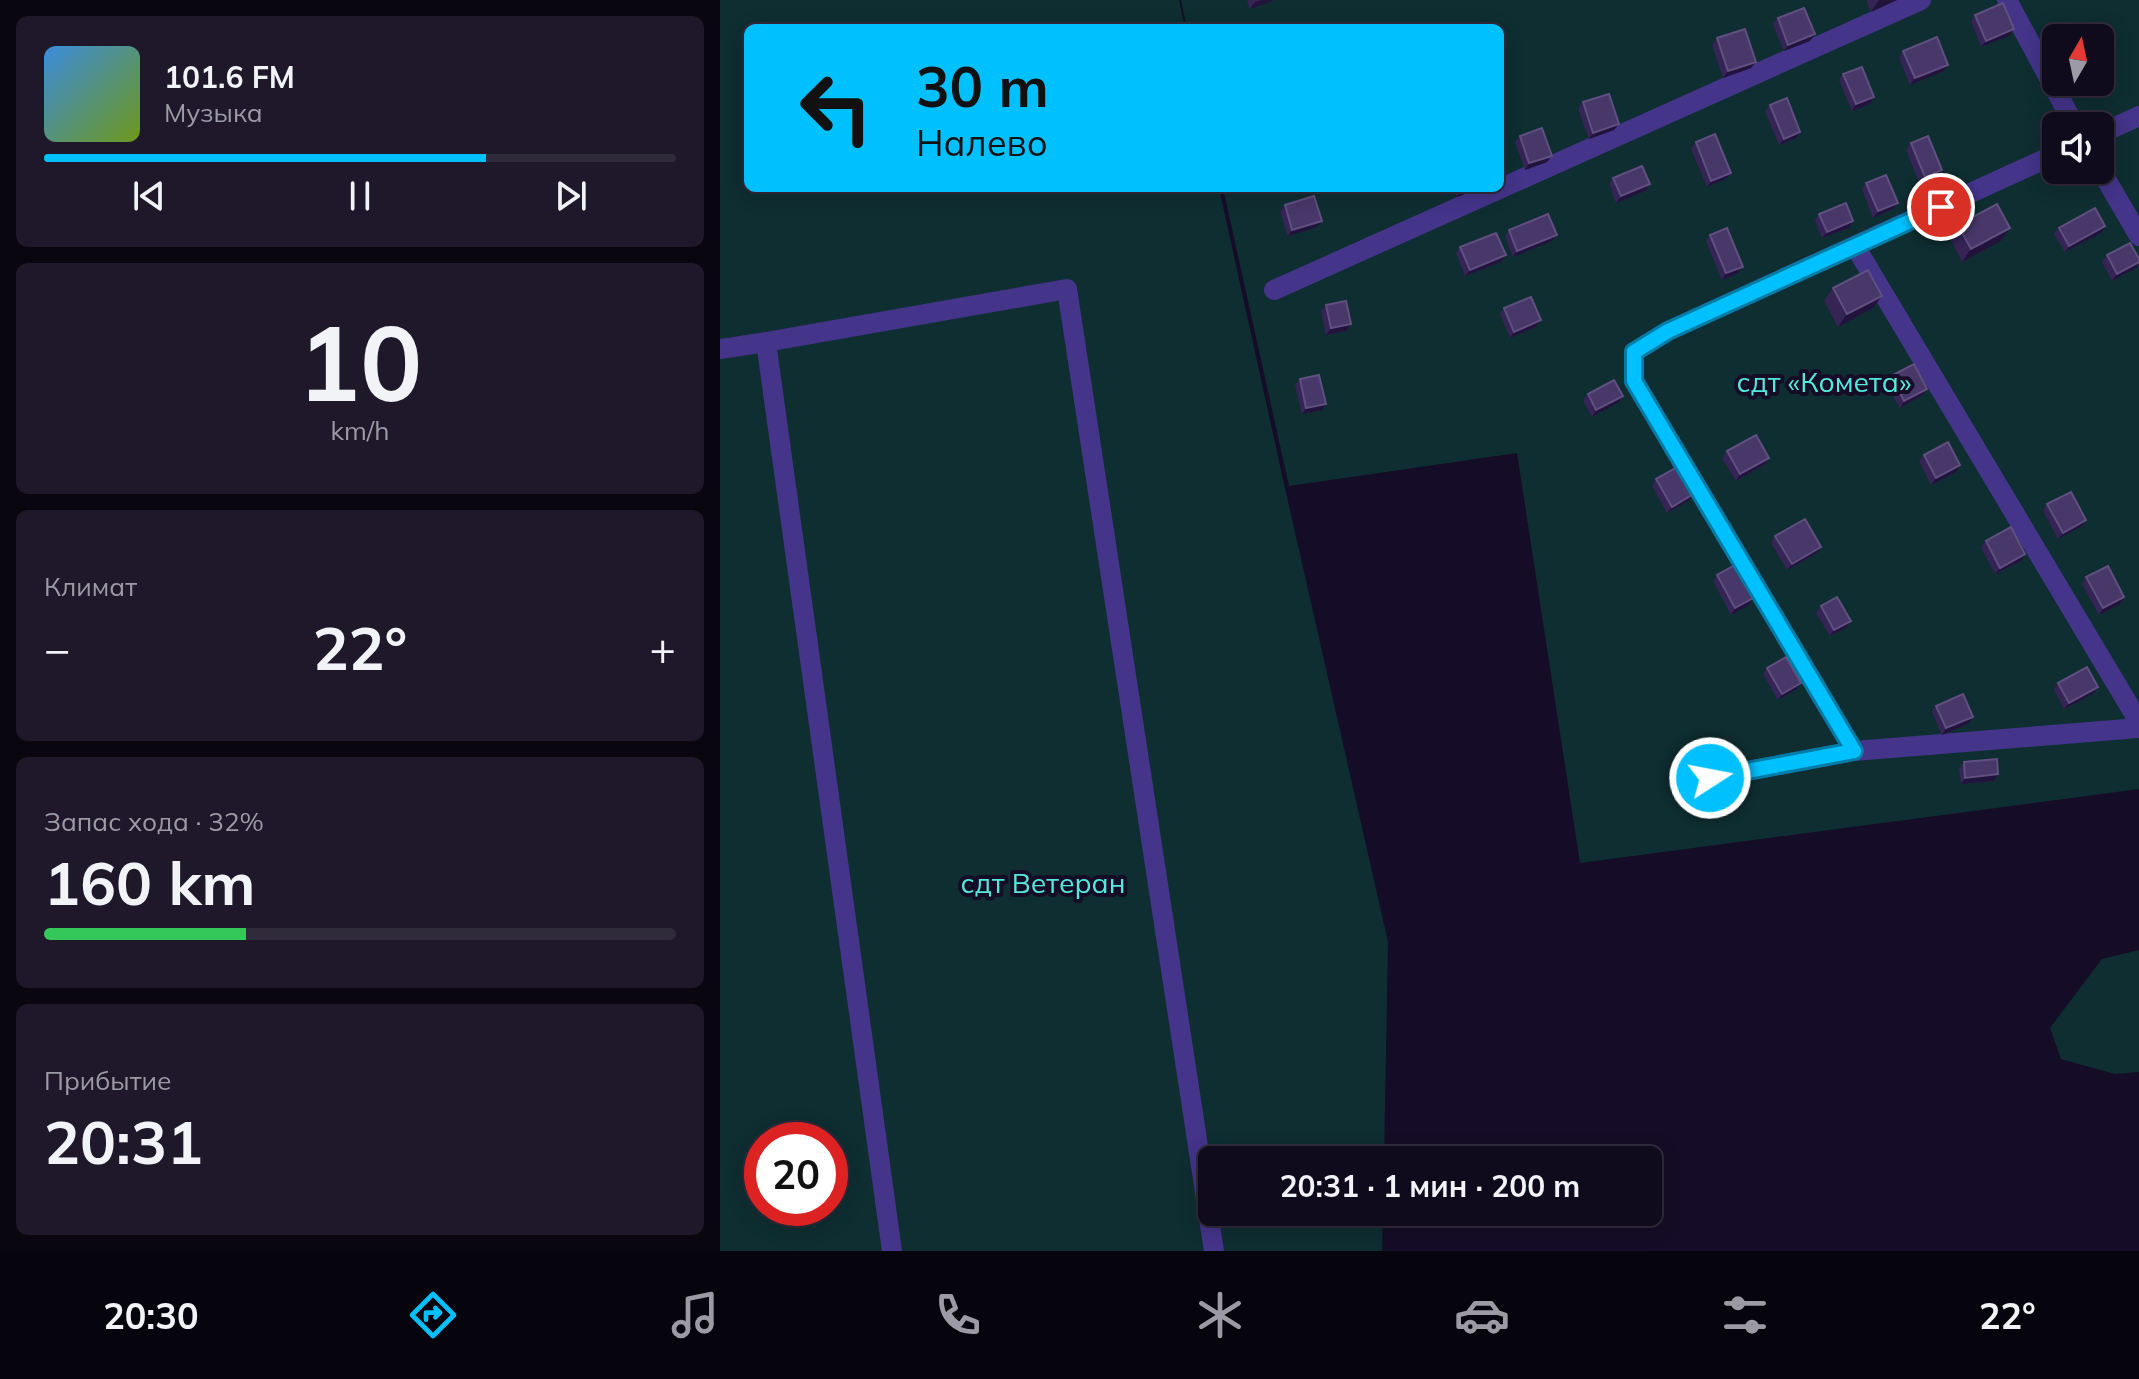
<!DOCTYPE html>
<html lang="ru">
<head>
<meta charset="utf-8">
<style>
	body { margin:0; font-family:Mulish,sans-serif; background:#1e182a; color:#f1f3f6; height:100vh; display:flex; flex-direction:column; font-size:30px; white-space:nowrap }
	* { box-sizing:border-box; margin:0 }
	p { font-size:26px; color:#9c9aa4 }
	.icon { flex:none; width:44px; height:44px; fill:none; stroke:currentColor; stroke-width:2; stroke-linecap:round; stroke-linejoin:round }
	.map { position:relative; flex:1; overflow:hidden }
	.details { display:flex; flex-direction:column; gap:16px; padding:16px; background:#090610; width:720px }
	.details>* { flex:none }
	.top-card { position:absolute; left:24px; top:24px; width:760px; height:168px; border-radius:12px; box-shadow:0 4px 20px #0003,0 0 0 2px #302b3b; background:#00c0fe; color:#111; overflow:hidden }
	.needle { width:52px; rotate:9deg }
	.buttons { position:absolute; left:1322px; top:24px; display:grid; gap:16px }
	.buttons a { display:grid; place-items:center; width:72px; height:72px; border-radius:12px; background:#100a1d; box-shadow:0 4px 20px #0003,0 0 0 2px #302b3b; font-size:40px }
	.speed { position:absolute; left:24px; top:1122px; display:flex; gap:16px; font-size:40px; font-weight:700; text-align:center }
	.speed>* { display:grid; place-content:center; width:104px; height:104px; border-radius:50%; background:#100a1d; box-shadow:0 4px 20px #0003,0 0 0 2px #302b3b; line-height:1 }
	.speed .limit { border:12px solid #d22; background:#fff; color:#111 }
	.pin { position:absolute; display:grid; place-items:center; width:68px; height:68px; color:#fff; margin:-34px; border:4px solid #fff; border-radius:50%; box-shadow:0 2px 8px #0007 }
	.me { position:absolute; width:88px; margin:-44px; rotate:79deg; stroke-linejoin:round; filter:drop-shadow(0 0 6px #0008) }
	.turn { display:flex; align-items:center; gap:28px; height:168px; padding:0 40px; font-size:36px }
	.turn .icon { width:104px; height:104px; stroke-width:2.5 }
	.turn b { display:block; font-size:56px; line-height:68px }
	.big { font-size:60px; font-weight:700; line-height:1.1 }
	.details .tile { flex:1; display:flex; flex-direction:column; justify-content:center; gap:12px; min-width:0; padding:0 28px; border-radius:12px; background:#1e182a }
	.details .dial { align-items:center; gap:0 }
	.dial b { font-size:104px; line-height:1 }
	.song { display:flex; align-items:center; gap:24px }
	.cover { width:96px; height:96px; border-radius:12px; background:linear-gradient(135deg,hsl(210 70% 55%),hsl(80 70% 35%)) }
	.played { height:8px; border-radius:4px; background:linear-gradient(90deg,#00c0fe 70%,#302b3b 70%) }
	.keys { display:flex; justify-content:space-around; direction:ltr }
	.heat { display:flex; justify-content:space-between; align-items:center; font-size:44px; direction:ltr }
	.charge { height:12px; border-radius:6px; background:linear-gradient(90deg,#34c759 32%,#302b3b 0) }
	.trip { position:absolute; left:478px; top:1146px; width:464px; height:80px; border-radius:12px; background:#100a1d; box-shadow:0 4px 20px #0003,0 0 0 2px #302b3b; font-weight:700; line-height:80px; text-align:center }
	.dock { display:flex; height:128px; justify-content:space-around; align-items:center; background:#06040c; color:#9c9aa4 }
	.dock .icon { width:56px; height:56px }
	.dock .current { color:#00c0fe }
	.dock b { font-size:36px; color:#f1f3f6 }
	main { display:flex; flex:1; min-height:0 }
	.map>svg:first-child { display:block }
	.green { fill:#0f2e32; fill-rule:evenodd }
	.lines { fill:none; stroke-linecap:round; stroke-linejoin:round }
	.minor { stroke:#44348a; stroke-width:20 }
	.wall { fill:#362457 }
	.shaded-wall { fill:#21133c }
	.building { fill:#483769; stroke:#604f80; stroke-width:2 }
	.route-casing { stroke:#007da5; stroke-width:20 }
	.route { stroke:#00c0fe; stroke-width:14 }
	.labels { text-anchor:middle; stroke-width:8; stroke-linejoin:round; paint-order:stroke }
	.park-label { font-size:28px; fill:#54eadb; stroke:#150d27 }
</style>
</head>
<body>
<main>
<section class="details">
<div class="tile">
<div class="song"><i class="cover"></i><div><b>101.6 FM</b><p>Музыка</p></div></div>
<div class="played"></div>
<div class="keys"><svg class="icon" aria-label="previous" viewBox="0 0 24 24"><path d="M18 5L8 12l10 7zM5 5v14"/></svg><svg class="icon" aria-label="pause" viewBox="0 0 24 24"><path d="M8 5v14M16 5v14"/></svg><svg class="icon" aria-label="next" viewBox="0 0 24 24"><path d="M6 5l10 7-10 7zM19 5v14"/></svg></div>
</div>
<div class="tile dial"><b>10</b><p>km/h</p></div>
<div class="tile"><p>Климат</p>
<div class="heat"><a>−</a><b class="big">22°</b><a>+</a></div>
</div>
<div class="tile"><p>Запас хода · 32%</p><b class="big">160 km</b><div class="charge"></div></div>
<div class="tile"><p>Прибытие</p><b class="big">20:31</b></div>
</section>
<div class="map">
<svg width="1419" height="1251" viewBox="0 0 1419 1251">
	<rect width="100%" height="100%" fill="#150d27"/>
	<g class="green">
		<path d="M0,0H459L465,28H28V188H499L562,475L668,942L664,1160H492V1212H663L662,1251H0ZM42,1140H110V1208H42Z"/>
		<path d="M461,0H1419V789L860,863L797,453L569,486L503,188H780V28H467ZM1336,38H1380V82H1336ZM1336,126H1380V170H1336Z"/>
		<polygon points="1419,950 1419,1072 1395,1074 1341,1059 1330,1028 1382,959"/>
	</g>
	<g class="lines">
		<g class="minor">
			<polyline points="1287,0 1355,126"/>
			<polyline points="1380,134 1419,116"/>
			<polyline points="1380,169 1419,236"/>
			<polyline points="1135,246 1419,722"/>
			<polyline points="554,290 1201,0"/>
			<polyline points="0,349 46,342"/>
			<polyline points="1134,751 914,381 914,352 948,331 1336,154"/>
			<polyline points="990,778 1134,751 1419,728"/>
			<polyline points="172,1251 46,342 347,289 494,1251"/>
		</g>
	</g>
	<g class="wall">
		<polygon points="527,0 555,0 530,9"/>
		<polygon points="1146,0 1177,0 1151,12"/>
		<polygon points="1255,15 1294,29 1289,36 1261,47 1251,21"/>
		<polygon points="1058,18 1090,41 1064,51 1053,24"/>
		<polygon points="997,38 1031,68 1003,78 992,45"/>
		<polygon points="1183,51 1224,71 1190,85 1179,57"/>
		<polygon points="1123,74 1150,104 1132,111 1119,80"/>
		<polygon points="863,102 894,130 869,139 858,109"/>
		<polygon points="1050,105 1080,132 1076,138 1059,145 1045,111"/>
		<polygon points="800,136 827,162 805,170 795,142"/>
		<polygon points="976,142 1011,173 1006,179 987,187 971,149"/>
		<polygon points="1191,143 1222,170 1217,177 1200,184 1186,150"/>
		<polygon points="893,178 930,184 925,191 896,203 889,184"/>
		<polygon points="1146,183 1178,203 1173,209 1153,218 1142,189"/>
		<polygon points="734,188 760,188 737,197"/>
		<polygon points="565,205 602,221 597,227 568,236 560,212"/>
		<polygon points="1099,214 1133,221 1129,228 1102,238 1095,220"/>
		<polygon points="1238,225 1290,228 1281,241 1242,262 1230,238"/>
		<polygon points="1339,228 1381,233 1345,252 1334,234"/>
		<polygon points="789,230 832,241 793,257 785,236"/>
		<polygon points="990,235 1018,273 1002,280 986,241"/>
		<polygon points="740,247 781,262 745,276 736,253"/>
		<polygon points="1387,255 1416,268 1392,281 1382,262"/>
		<polygon points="1113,288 1153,308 1118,327 1104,301"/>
		<polygon points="606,305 631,324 626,331 606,335 601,311"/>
		<polygon points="784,308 816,327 790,338 780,314"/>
		<polygon points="1171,376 1207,389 1203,395 1180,408 1166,383"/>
		<polygon points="580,379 606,404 602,410 582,414 575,385"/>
		<polygon points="868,394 903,396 899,402 872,417 863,400"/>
		<polygon points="1007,451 1049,458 1045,464 1016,481 1002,458"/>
		<polygon points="1204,455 1236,472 1211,485 1199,461"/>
		<polygon points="936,479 975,493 970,500 947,513 932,486"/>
		<polygon points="1327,504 1366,520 1362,526 1338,539 1323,511"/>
		<polygon points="1055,536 1097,553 1067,570 1051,543"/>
		<polygon points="1266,541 1301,561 1275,574 1261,547"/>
		<polygon points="997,575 1029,605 1011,615 993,581"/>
		<polygon points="1366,577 1404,597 1400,604 1379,615 1362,584"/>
		<polygon points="1101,606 1127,627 1110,636 1096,613"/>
		<polygon points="1047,668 1077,689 1058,700 1043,674"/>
		<polygon points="1338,683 1373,694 1344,709 1334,689"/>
		<polygon points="1216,706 1248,724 1222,735 1212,712"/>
		<polygon points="1244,762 1278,774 1274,781 1241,784 1239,769"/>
	</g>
	<g class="shaded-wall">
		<polygon points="542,0 555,0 530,9 535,2"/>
		<polygon points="1159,0 1177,0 1151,12"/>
		<polygon points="1294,29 1289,36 1261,47 1266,41"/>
		<polygon points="1095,34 1090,41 1064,51 1068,45"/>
		<polygon points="1036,62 1031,68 1003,78 1008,71"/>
		<polygon points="1228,65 1224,71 1190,85 1195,78"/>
		<polygon points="1154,97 1150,104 1132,111 1136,104"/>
		<polygon points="899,124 894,130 869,139 873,133"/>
		<polygon points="1080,132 1076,138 1059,145 1064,139"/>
		<polygon points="832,156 827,162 805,170 809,163"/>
		<polygon points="1222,170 1217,177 1200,184 1205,177"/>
		<polygon points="1011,173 1006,179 987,187 991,181"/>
		<polygon points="930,184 925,191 896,203 901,196"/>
		<polygon points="748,188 760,188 737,197 741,190"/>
		<polygon points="1178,203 1173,209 1153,218 1158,211"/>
		<polygon points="602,221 597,227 568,236 572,230"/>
		<polygon points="1133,221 1129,228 1102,238 1107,232"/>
		<polygon points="1385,226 1381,233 1345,252 1349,246"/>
		<polygon points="1290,228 1281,241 1242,262 1251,249"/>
		<polygon points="837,235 832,241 793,257 797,251"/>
		<polygon points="786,255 781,262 745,276 750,270"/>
		<polygon points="1419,262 1416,268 1392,281 1397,274"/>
		<polygon points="1023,267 1018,273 1002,280 1006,273"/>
		<polygon points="1162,296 1153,308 1118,327 1127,314"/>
		<polygon points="821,320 816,327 790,338 794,332"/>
		<polygon points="631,324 626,331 606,335 611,328"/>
		<polygon points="1207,389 1203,395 1180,408 1184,401"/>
		<polygon points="903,396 899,402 872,417 876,410"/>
		<polygon points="606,404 602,410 582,414 586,408"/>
		<polygon points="1049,458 1045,464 1016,481 1020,474"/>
		<polygon points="1240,465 1236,472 1211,485 1216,478"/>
		<polygon points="975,493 970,500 947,513 952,507"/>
		<polygon points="1366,520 1362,526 1338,539 1343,533"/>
		<polygon points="1101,547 1097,553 1067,570 1072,564"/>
		<polygon points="1305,554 1301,561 1275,574 1280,568"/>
		<polygon points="1404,597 1400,604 1379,615 1383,608"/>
		<polygon points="1033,598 1029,605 1011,615 1015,608"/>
		<polygon points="1131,621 1127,627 1110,636 1114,630"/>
		<polygon points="1081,683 1077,689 1058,700 1062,694"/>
		<polygon points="1378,687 1373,694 1344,709 1349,703"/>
		<polygon points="1253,717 1248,724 1222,735 1226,728"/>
		<polygon points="1278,774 1274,781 1241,784 1245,778"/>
	</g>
	<g class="building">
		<polygon points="1283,3 1294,29 1266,41 1255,15"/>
		<polygon points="1084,8 1095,34 1068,45 1058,18"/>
		<polygon points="1025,29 1036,62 1008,71 997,38"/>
		<polygon points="1217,37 1228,65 1195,78 1183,51"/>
		<polygon points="1142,67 1154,97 1136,104 1123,74"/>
		<polygon points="889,94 899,124 873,133 863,102"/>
		<polygon points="1067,98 1080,132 1064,139 1050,105"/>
		<polygon points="822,128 832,156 809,163 800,136"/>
		<polygon points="995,134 1011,173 991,181 976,142"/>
		<polygon points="1208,136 1222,170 1205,177 1191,143"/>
		<polygon points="922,166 930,184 901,196 893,178"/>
		<polygon points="1166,175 1178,203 1158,211 1146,183"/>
		<polygon points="594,196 602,221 572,230 565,205"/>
		<polygon points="1126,203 1133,221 1107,232 1099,214"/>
		<polygon points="1277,204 1290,228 1251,249 1238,225"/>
		<polygon points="1375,208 1385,226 1349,246 1339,228"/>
		<polygon points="828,214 837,235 797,251 789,230"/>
		<polygon points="1007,228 1023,267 1006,273 990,235"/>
		<polygon points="776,233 786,255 750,270 740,247"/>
		<polygon points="1410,243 1419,259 1419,262 1397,274 1387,255"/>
		<polygon points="1148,270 1162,296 1127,314 1113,288"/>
		<polygon points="811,297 821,320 794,332 784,308"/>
		<polygon points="626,301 631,324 611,328 606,305"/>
		<polygon points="1194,364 1207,389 1184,401 1171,376"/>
		<polygon points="599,375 606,404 586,408 580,379"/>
		<polygon points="894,380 903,396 876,410 868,394"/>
		<polygon points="1036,435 1049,458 1020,474 1007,451"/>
		<polygon points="1228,442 1240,465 1216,478 1204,455"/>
		<polygon points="959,466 975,493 952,507 936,479"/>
		<polygon points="1351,492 1366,520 1343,533 1327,504"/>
		<polygon points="1085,519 1101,547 1072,564 1055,536"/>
		<polygon points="1291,527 1305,554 1280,568 1266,541"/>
		<polygon points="1015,565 1033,598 1015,608 997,575"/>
		<polygon points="1388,566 1404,597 1383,608 1366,577"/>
		<polygon points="1117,597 1131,621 1114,630 1101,606"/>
		<polygon points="1066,657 1081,683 1062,694 1047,668"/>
		<polygon points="1367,667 1378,687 1349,703 1338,683"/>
		<polygon points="1243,694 1253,717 1226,728 1216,706"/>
		<polygon points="1277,759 1278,774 1245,778 1244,762"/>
	</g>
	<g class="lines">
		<g class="route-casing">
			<polyline id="route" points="990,778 1134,751 914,381 914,352 948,331 1221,207"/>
		</g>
		<use href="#route" class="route"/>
	</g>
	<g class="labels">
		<g class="park-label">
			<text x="1104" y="392">сдт «Комета»</text>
			<text x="323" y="893">сдт Ветеран</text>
		</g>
	</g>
</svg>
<div class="buttons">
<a><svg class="needle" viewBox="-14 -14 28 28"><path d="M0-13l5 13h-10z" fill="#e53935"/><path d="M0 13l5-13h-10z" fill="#9c9aa4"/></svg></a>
<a><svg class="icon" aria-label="sound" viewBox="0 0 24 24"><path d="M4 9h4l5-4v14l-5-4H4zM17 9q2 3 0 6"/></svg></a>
</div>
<div class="speed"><div class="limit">20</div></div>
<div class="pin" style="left:1221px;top:207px;background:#d93025"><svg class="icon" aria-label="arrive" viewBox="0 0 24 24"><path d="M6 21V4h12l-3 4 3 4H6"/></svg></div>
<svg class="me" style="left:990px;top:778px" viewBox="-20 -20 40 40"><circle r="17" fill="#00c0fe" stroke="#fff" stroke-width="3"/><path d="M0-11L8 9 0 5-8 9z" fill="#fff"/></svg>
<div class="trip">20:31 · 1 мин · 200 m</div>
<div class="top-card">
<div class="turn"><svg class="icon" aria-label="left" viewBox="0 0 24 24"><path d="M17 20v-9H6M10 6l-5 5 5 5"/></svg><div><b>30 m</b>Налево</div></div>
</div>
</div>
</main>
<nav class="dock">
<b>20:30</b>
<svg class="icon current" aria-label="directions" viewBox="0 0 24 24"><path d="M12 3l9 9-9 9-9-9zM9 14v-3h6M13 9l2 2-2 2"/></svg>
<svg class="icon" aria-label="music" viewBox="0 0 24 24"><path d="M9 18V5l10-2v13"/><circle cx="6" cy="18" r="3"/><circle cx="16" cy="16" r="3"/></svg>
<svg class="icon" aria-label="phone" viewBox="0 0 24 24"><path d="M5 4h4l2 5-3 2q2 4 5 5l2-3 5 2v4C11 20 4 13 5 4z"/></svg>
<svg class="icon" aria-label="climate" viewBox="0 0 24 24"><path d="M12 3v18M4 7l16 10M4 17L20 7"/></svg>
<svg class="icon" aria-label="car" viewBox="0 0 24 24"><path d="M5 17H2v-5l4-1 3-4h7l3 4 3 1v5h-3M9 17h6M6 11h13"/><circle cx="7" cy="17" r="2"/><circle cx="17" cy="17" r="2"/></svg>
<svg class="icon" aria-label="filters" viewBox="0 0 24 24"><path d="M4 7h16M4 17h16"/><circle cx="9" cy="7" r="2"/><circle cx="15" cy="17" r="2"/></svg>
<b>22°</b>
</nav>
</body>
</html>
